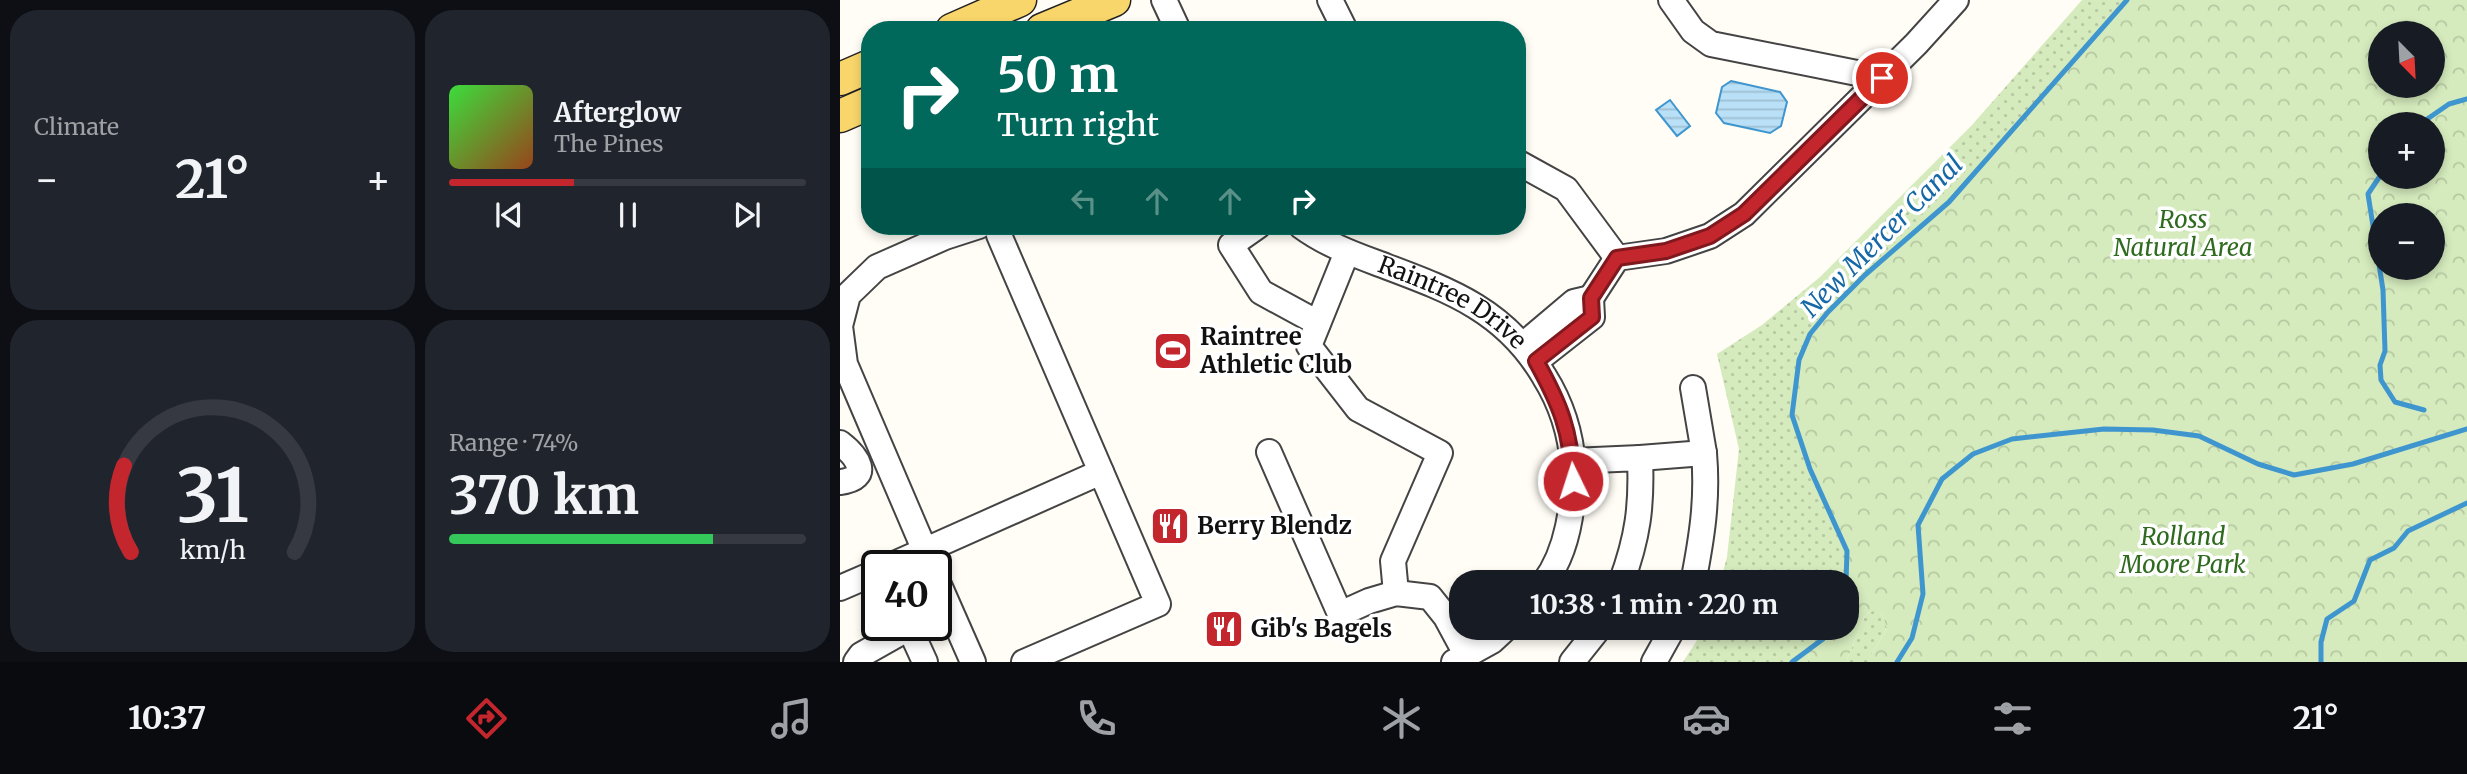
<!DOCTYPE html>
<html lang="en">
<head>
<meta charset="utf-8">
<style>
	body { margin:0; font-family:Merriweather,serif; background:#20242c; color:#f1f3f6; height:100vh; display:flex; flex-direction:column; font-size:26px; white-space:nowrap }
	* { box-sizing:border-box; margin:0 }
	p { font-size:23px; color:#9ea1a6 }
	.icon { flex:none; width:38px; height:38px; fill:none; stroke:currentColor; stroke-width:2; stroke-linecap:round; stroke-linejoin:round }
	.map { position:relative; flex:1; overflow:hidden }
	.details { display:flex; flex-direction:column; gap:10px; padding:10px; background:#0d0f14; width:840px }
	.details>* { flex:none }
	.hud { position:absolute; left:21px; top:21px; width:665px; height:214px; border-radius:28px; box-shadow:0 4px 10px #0003; background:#00695c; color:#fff; overflow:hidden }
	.needle { width:46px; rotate:156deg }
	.tools { position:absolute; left:1528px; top:21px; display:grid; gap:14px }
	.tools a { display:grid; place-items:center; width:77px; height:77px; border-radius:50%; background:#171b24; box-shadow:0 4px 10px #0003; font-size:35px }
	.speed { position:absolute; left:21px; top:550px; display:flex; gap:14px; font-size:35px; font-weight:700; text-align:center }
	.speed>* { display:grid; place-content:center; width:91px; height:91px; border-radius:50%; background:#171b24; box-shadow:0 4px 10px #0003; line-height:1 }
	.speed .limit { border:4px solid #111; border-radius:10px; background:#fff; color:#111 }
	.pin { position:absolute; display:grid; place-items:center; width:60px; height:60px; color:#fff; margin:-30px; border:4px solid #fff; border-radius:50%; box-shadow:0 2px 7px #0007 }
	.me { position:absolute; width:77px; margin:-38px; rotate:356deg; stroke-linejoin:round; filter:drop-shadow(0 0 5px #0008) }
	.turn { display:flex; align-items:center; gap:24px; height:147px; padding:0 21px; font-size:32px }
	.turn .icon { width:91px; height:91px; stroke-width:2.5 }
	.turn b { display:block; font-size:49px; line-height:60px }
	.lanes { display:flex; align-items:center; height:66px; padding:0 21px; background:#0003; justify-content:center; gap:35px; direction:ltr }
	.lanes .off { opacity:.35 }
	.big { font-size:52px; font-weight:700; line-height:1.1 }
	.details .tile { flex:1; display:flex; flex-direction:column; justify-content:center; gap:10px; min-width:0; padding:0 24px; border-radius:28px; background:#20242c }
	.details .dial { align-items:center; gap:0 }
	.dial svg { height:182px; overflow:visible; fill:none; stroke:#363941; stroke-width:7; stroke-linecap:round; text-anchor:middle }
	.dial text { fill:#f1f3f6; stroke:none }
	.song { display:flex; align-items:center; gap:21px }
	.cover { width:84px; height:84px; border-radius:10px; background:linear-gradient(135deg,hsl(120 70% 55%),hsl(20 70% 35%)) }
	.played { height:7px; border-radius:4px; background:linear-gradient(90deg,#c4262e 35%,#363941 35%) }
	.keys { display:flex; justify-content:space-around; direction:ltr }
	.heat { display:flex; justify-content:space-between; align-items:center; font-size:38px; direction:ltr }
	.charge { height:10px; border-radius:5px; background:linear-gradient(90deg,#34c759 74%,#363941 0) }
	.details .tiles { flex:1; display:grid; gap:10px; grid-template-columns:repeat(2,1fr) }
	.trip { position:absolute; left:609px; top:570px; width:410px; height:70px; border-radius:28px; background:#171b24; box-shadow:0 4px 10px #0003; font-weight:700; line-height:70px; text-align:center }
	.tab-bar { display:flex; height:112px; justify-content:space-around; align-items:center; background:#090b0e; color:#9ea1a6 }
	.tab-bar .icon { width:49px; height:49px }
	.tab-bar .on { color:#c4262e }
	.tab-bar b { font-size:32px; color:#f1f3f6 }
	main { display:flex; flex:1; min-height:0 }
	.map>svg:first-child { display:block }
	.grass { fill:url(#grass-dots) }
	.park { fill:url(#park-crowns); fill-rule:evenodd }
	.water { fill:url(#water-rules); stroke:#3f96cf; stroke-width:2 }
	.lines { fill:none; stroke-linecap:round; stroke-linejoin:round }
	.stream { stroke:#3f96cf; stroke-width:5 }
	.minor-casing { stroke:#444; stroke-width:28 }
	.major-casing { stroke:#222; stroke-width:35 }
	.minor { stroke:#fff; stroke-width:24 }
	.major { stroke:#f9d66b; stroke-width:32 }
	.route-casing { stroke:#7f191e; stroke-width:18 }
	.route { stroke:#c4262e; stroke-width:12 }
	.labels { text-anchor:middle; stroke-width:7; stroke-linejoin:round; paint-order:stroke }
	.park-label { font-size:24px; font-style:italic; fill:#2f6b1f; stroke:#fff }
	.street-label { font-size:24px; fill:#111; stroke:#fff }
	.poi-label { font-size:24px; font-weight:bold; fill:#111; stroke:#fff; text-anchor:start }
	.water-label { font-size:26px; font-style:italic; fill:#1768a6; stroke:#fff }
</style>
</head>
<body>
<main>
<section class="details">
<div class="tiles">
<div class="tile"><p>Climate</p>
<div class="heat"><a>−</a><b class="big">21°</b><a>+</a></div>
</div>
<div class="tile">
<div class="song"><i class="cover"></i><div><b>Afterglow</b><p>The Pines</p></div></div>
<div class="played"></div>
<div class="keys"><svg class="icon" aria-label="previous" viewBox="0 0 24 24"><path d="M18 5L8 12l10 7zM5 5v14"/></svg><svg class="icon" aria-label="pause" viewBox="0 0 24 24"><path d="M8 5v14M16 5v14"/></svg><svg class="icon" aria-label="next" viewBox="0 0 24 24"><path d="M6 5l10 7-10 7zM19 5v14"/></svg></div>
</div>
<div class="tile dial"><svg viewBox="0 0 100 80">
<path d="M14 69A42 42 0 1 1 86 69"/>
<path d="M14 69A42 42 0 0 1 11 31" stroke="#c4262e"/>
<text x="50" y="56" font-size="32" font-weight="700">31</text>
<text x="50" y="72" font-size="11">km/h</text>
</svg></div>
<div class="tile"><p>Range · 74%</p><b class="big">370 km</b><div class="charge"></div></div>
</div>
</section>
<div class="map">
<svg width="1627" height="662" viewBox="0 0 1627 662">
	<defs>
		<pattern id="grass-dots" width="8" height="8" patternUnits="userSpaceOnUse" patternTransform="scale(1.75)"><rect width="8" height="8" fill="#d5ebbd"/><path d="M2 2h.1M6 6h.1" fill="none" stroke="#b6c8a1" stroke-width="1.8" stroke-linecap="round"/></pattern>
		<pattern id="park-crowns" width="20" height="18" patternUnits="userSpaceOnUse" patternTransform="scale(1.75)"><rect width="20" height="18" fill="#d5ebbd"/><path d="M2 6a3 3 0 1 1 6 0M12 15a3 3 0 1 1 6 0" fill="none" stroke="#b6c8a1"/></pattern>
		<pattern id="water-rules" width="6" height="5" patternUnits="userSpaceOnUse" patternTransform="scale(1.75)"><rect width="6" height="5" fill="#b9e0f7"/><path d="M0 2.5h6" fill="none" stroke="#9ebfd3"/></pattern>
	</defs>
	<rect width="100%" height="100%" fill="#fffdf5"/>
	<g class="grass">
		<polygon points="1242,0 1287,0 1109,202 1025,275 988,312 952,415 970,469 1007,551 1006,583 880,583 887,557 899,449 877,354 922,325 980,277 1132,125"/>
		<polygon points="1034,610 1042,614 1047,628 1030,657 1030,662 1006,662 1024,618 1028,613"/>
		<polygon points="865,628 989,628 983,639 967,651 970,662 843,662"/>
	</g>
	<path class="park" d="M1287,0H1627V662H1030V657L1047,628L1042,614L1034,611L1028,613L1024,618L1006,662H970L967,651L983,639L989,628H1006L1007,551L970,469L952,415L959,360L970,334L988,312L1025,275L1109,202ZM1540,33H1592V86H1540ZM1540,124H1592V177H1540ZM1540,215H1592V268H1540Z"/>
	<g class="water">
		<polygon points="891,81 940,92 947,102 941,126 930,133 884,123 876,113 882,87"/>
		<polygon points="830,100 850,126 837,136 816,110"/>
	</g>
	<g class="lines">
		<g class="stream">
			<polyline points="1580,124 1609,104 1627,99"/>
			<polyline points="1540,176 1528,194 1543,290 1545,351 1540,365 1541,380 1555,402 1584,410"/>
			<polyline points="1006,583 1007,551 970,469 952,415 959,360 970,334 988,312 1025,275 1109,202 1287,0"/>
			<polyline points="952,662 983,639 989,628"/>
			<polyline points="1057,662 1072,638 1083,594 1078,525 1102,479 1133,454 1172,439 1264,429 1313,430 1359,436 1418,464 1454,475 1513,464 1627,429"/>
			<polyline points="1481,662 1481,642 1487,619 1514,601 1530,560 1554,548 1568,531 1627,503"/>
		</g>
		<g class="minor-casing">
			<g id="minor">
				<polyline points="324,0 338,30"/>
				<polyline points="490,0 505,30"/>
				<polyline points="831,0 853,31 871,44 1042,78"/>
				<polyline points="677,162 726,189 777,258"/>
				<polyline points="157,226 159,235 318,604 184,662"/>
				<polyline points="418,226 391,245 421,292 478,323"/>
				<path id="s1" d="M461,226C484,243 510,253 537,263C606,289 664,308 704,376C721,403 731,434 733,466C734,505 728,551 704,583"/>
				<polyline points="507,252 469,346 518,409 600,453 553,561 556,593"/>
				<polyline points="751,298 777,258 826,251 870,236 904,214 1076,44 1116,0"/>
				<polyline points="683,345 734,302 751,298 752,317 696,361"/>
				<polyline points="853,388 864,453"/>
				<path d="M0,443C17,456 33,478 0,482"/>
				<polyline points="429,452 500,614 529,601 556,593 590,597 606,617 627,656"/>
				<path d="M800,458L864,453C868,499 862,537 853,583"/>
				<path d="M732,461L800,458C802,506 798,537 781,583"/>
				<polyline points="52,565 261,472"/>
				<polyline points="91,565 5,364 0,326 8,295 37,267 105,237 139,226"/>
				<polyline points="96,578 133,662"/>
				<polyline points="0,588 37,572"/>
				<polyline points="69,627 85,662"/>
				<polyline points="16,662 21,655 74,625"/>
				<polyline points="614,662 652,641 666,628"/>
				<polyline points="732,662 759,628"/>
				<polyline points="814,662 833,628"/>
			</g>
		</g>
		<g class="major-casing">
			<g id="major">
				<polyline points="112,30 180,0"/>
				<polyline points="202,30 274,0"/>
				<polyline points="0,79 30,66"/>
				<polyline points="0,116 30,103"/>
			</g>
		</g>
		<use href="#minor" class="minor"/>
		<use href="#major" class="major"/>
	</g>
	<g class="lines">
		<g class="route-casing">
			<path id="route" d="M733,481C731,431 720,404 696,361L752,317L751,298L777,258L826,251L870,236L904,214L1042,78"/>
		</g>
		<use href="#route" class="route"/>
	</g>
	<defs>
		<g id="stadium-square" transform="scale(2.0125)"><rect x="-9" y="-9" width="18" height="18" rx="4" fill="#c4262e" stroke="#fff"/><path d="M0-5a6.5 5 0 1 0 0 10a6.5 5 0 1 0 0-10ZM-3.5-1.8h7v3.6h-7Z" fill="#fff"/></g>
		<g id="restaurant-square" transform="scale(2.0125)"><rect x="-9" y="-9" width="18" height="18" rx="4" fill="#c4262e" stroke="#fff"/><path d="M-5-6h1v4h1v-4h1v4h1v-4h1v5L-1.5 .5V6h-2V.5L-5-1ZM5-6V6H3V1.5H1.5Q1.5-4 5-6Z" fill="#fff"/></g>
	</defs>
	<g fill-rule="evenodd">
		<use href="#stadium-square" x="333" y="351"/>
		<use href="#restaurant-square" x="330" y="526"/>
		<use href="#restaurant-square" x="384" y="629"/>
	</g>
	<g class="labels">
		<g class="park-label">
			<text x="1343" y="228">Ross<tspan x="1343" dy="28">Natural Area</tspan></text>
			<text x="1343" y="545">Rolland<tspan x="1343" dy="28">Moore Park</tspan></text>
		</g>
		<g class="street-label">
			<text dy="8" stroke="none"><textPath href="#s1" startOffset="170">Raintree Drive</textPath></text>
		</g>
		<g class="poi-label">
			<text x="360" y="345">Raintree<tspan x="360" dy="28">Athletic Club</tspan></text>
			<text x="357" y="534">Berry Blendz</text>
			<text x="411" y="637">Gib's Bagels</text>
		</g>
		<g class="water-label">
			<text transform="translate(1042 236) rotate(-45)" y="9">New Mercer Canal</text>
		</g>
	</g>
</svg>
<div class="tools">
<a><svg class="needle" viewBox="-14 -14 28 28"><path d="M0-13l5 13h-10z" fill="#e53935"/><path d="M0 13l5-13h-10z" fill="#9ea1a6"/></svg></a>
<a>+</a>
<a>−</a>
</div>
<div class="speed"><div class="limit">40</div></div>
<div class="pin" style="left:1042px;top:78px;background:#d93025"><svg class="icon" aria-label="arrive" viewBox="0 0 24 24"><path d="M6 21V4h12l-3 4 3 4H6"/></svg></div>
<svg class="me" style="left:733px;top:481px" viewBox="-20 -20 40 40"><circle r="17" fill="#c4262e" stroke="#fff" stroke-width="3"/><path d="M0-11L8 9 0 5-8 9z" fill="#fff"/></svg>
<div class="trip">10:38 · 1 min · 220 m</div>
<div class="hud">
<div class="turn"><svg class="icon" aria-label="right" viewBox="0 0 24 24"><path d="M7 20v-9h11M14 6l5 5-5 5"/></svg><div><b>50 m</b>Turn right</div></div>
<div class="lanes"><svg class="icon off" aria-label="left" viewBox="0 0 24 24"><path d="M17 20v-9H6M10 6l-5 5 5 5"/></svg><svg class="icon off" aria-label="ahead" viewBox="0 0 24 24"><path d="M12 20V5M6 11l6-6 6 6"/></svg><svg class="icon off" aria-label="ahead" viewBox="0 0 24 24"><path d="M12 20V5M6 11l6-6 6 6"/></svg><svg class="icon" aria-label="right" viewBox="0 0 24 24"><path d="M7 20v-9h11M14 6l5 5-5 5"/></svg></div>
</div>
</div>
</main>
<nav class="tab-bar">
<b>10:37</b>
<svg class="icon on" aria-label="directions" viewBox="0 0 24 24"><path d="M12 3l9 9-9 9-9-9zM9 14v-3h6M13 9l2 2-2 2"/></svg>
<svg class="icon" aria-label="music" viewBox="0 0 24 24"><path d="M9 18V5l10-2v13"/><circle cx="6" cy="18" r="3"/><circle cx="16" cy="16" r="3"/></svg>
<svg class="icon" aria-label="phone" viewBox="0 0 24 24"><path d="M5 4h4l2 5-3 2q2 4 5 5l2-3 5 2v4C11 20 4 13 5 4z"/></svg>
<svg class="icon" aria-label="climate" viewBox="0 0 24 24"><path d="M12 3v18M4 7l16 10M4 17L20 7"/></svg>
<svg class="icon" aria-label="car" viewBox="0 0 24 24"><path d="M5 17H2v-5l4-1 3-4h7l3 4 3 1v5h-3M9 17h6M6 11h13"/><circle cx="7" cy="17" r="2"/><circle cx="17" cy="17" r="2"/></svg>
<svg class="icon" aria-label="filters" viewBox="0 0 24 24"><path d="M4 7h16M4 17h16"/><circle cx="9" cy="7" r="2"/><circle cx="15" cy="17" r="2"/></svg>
<b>21°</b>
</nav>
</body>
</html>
